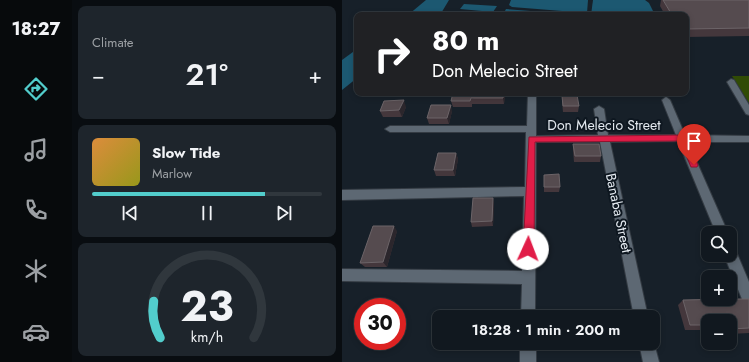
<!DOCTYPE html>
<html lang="en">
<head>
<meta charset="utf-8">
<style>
	body { margin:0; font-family:Jost,sans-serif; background:#1e252c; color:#f1f3f6; height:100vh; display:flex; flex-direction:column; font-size:15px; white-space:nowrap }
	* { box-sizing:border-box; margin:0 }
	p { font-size:13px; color:#9ca0a4 }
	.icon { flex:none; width:22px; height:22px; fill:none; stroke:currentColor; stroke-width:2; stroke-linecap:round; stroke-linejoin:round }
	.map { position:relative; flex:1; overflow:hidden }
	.drawer { display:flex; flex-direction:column; gap:6px; padding:6px; background:#090d11; width:270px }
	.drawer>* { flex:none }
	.guide { position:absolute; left:12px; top:12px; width:335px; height:84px; border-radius:8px; box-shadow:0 2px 6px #0003,0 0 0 1px #30373d; background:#202124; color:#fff; overflow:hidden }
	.tools { position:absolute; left:359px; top:226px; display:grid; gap:8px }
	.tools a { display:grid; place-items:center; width:36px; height:36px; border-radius:8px; background:#11181f; box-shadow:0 2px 6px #0003,0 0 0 1px #30373d; font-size:20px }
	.speed { position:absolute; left:12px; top:298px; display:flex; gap:8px; font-size:20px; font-weight:700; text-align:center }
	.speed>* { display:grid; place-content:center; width:52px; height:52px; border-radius:50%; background:#11181f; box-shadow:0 2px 6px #0003,0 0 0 1px #30373d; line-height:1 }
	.speed .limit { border:6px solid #d22; background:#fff; color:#111 }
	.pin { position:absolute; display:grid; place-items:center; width:34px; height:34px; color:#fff; margin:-41px -17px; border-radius:50% 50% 50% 0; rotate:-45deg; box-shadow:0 0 4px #0007 }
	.pin .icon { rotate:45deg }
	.me { position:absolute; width:44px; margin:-22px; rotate:2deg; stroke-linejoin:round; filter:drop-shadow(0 0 3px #0008) }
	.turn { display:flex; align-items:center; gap:14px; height:84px; padding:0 12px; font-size:18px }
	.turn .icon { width:52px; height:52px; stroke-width:2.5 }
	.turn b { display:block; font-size:28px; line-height:34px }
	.big { font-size:30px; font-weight:600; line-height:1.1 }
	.drawer .tile { flex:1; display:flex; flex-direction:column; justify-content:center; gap:6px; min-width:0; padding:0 14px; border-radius:8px; background:#1e252c }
	.drawer .dial { align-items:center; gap:0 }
	.dial svg { height:104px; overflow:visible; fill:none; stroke:#30373d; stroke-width:7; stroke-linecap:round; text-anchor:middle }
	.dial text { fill:#f1f3f6; stroke:none }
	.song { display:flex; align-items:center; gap:12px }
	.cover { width:48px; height:48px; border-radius:6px; background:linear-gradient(135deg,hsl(30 70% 55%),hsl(60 70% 35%)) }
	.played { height:4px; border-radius:2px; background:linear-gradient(90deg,#52cdcc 75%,#30373d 75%) }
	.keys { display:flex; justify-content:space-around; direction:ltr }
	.heat { display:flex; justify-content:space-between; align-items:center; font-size:22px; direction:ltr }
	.trip { position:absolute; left:90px; top:310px; width:228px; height:40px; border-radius:8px; background:#11181f; box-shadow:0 2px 6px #0003,0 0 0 1px #30373d; font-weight:600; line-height:40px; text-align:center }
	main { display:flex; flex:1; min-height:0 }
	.dock { display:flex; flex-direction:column; width:72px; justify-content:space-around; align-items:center; background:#070a0c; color:#9ca0a4 }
	.dock .icon { width:28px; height:28px }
	.dock .active { color:#52cdcc }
	.dock b { font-size:18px; color:#f1f3f6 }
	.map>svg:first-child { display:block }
	.green { fill:#304b05 }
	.water { fill:#1c5871 }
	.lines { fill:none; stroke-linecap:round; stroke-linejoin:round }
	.street-casing { stroke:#343b43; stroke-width:2 }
	.street { fill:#5d6873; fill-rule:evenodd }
	.wall { fill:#44373c }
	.shaded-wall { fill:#2b262c }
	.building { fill:#554b4f; stroke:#6c6468 }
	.route { fill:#e11d48; stroke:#92132f }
	.labels { text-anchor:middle; stroke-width:4; stroke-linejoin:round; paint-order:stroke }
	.street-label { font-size:14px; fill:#e4eaf0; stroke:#0e1720 }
</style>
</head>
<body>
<main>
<nav class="dock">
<b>18:27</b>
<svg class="icon active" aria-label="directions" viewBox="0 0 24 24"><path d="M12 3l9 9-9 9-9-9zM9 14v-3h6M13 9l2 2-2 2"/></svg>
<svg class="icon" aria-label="music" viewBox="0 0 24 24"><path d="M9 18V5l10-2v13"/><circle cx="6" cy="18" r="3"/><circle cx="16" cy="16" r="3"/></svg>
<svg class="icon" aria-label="phone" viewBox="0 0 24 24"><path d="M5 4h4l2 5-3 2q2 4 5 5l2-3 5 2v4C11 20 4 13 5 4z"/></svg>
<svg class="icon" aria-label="climate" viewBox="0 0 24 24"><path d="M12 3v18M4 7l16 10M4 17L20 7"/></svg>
<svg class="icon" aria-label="car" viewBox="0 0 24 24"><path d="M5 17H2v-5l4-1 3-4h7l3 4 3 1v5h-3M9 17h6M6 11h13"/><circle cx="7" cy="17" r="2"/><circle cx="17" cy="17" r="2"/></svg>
</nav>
<section class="drawer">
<div class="tile"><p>Climate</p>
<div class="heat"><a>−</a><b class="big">21°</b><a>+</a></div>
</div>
<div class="tile">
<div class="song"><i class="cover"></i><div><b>Slow Tide</b><p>Marlow</p></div></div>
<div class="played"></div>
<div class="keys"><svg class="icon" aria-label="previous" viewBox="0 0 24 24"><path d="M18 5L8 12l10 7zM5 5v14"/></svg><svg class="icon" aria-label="pause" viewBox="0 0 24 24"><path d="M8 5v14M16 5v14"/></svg><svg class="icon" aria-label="next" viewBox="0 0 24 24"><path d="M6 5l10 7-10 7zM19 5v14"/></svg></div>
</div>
<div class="tile dial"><svg viewBox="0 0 100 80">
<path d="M14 69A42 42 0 1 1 86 69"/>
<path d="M14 69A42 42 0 0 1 9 41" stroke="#52cdcc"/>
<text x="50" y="56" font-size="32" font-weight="700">23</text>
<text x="50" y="72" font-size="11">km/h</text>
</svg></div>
</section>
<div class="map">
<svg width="407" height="362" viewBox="0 0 407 362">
	<rect width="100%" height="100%" fill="#172029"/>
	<polygon class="green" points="390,76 407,76 407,103"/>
	<g class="water">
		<polygon points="84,0 107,0 98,15 66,15"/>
		<polygon points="169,0 246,0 245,13 170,7 167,5"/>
		<polygon points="251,0 303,0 307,3 313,15 249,15"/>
		<polygon points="122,4 155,6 151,12 118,9"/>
		<polygon points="164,9 241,15 189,15 162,13"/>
		<polygon points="15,49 15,78 0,90 0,60"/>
	</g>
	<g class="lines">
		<g class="street-casing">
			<g id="street">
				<polygon points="389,79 392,80 407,105 407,115 404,114 385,82"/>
				<polygon points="186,93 194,93 194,136 256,135 252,109 257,106 262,109 266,135 334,135 320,100 324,97 328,100 343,135 407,136 407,142 346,142 386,233 374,233 336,141 268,142 306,317 292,317 258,142 194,142 193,317 179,317 180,284 0,281 0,269 180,271 182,196 0,200 0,190 183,187 184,132 48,132 43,129 48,126 185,126"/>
				<polygon points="388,247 393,249 407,282 407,306 402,304 382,255 388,255"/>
				<polygon points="311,339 317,362 301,362 297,343 311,343"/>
				<rect x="178" y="343" width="16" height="19"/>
			</g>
		</g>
		<use href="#street" class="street"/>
	</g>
	<g class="wall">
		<polygon points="319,0 407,0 407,36 344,37 344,15 323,15 318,6"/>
		<polygon points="163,94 162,104 130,104 130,107 111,107 109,101"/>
		<polygon points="220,96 237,106 236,112 221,112 220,102"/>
		<polygon points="64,107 60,117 41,117 38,111"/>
		<polygon points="110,111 107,124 87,124 85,118"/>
		<polygon points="231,144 259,156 258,162 232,162 231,150"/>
		<polygon points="114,153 116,159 113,176 94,176 92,170"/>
		<polygon points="202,175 218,187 217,192 202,192"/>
		<polygon points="152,203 151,226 130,227 129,222"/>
		<polygon points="55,231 45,267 23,267 18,263"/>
		<polygon points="407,299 407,333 388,334 388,321 366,321 366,334 365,330 343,330 336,305 341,300"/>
	</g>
	<g class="shaded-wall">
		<polygon points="162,93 163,93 163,94 162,104 161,98"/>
		<polygon points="62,100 64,107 60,117 57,110"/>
		<polygon points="109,105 110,111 107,124 105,118"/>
		<polygon points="114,153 116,159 113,176 111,170"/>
		<polygon points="151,198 152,203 151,226 150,221"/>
		<polygon points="52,226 55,231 45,267 41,262"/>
	</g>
	<g class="building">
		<polygon points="321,0 407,0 407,28 344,29 344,15 330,15"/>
		<polygon points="111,93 162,93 161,98 129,98 128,101 109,101"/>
		<polygon points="235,95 237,106 221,106 220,96"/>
		<polygon points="62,100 57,110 38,111 42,101"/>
		<polygon points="89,105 109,105 105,118 85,118"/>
		<polygon points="231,144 257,144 259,156 233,156"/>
		<polygon points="96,153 114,153 111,170 92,170"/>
		<polygon points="217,174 218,187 202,187 202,175"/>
		<polygon points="131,198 151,198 150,221 129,222"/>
		<polygon points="31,226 52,226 41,262 18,263"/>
		<polygon points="388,299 407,299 407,328 388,329 388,321 366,321 366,325 348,325 341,300"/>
	</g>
	<polygon class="route" points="341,135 345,138 356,165 355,167 349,167 338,141 193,142 192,249 190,253 186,254 183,253 181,249 187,137"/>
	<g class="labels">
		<g class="street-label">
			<text x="262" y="130">Don Melecio Street</text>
			<text transform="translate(277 213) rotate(78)" y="5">Banaba Street</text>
		</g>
	</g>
</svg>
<div class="tools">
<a><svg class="icon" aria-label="search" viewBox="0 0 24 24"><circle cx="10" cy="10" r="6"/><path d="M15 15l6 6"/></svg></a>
<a>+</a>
<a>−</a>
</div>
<div class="speed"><div class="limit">30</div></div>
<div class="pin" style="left:352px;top:165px;background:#d93025"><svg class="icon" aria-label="arrive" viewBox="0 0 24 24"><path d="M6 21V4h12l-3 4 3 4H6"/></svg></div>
<svg class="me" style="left:186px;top:249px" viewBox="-20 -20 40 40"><circle r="19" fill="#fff"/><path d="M0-13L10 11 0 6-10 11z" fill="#e11d48"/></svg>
<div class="trip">18:28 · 1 min · 200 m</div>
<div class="guide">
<div class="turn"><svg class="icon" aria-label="right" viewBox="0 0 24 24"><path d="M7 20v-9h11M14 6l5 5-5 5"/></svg><div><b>80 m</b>Don Melecio Street</div></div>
</div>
</div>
</main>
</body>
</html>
